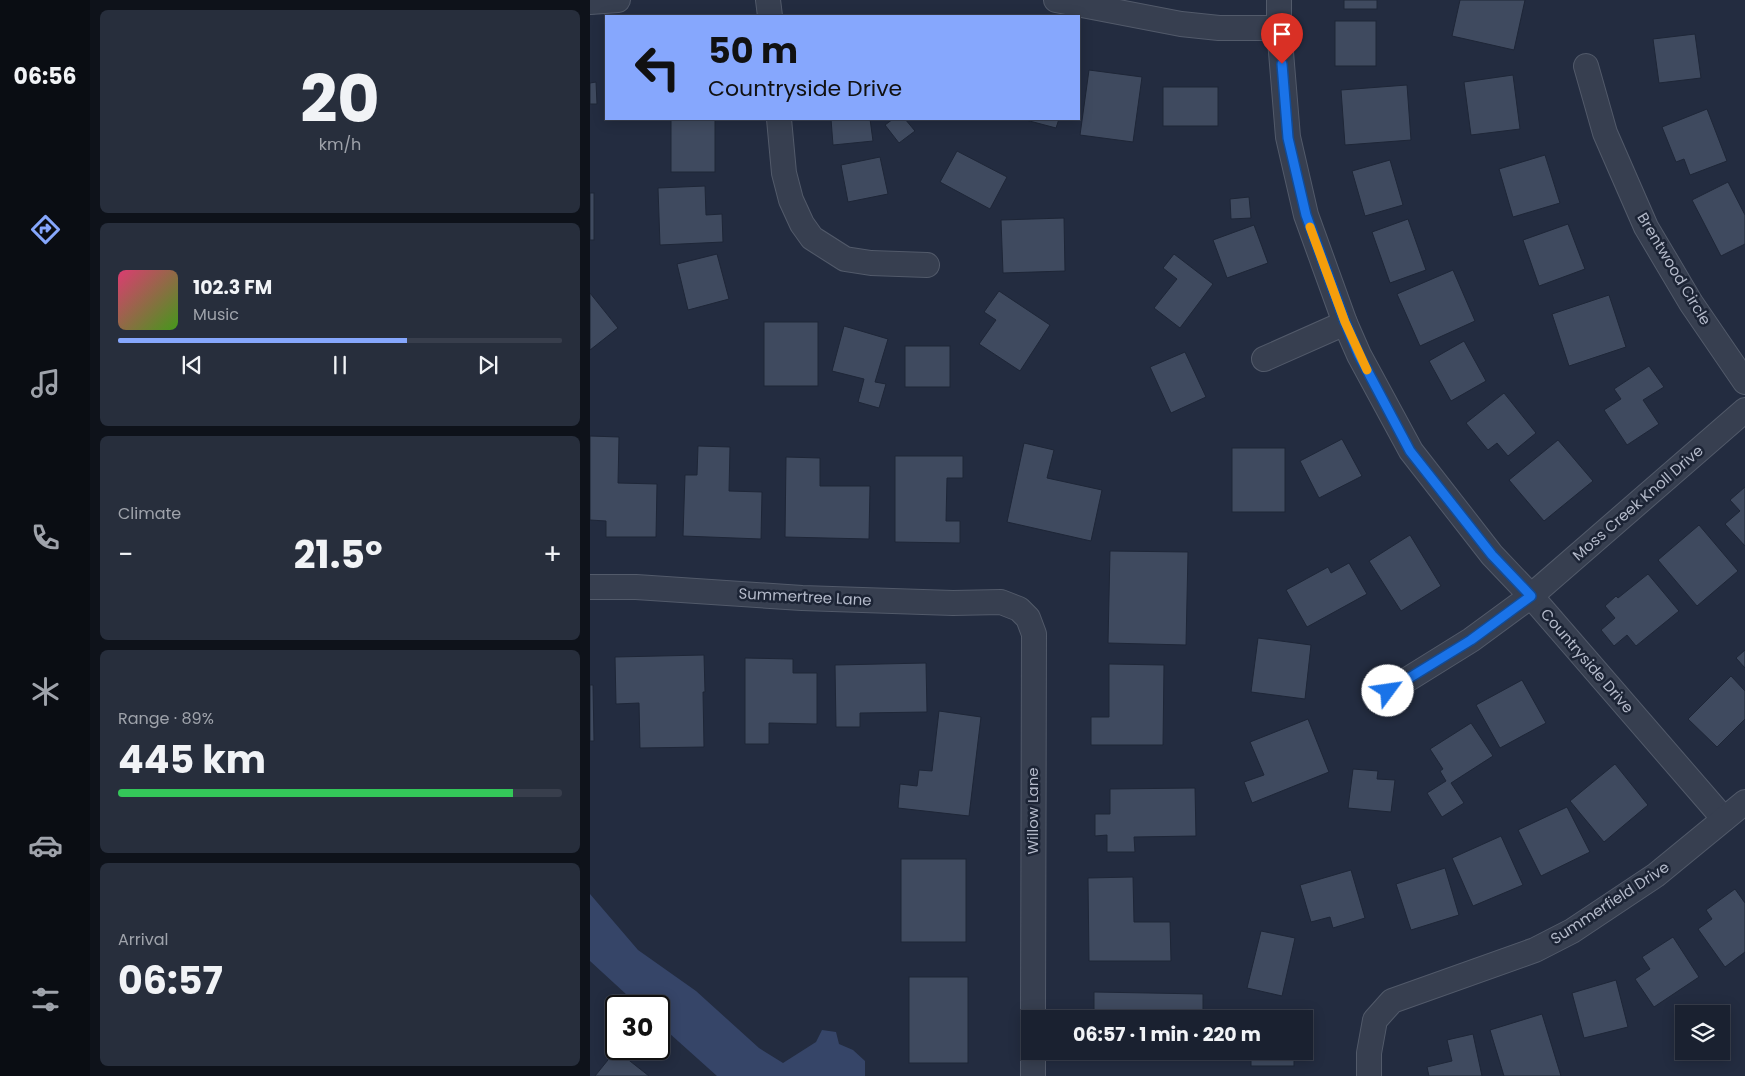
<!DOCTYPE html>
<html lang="en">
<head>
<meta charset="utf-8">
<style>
	body { margin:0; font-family:Poppins,sans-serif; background:#272e3c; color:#f1f3f6; height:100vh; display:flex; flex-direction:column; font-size:19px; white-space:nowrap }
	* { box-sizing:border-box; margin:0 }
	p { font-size:16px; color:#9fa3ab }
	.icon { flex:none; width:28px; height:28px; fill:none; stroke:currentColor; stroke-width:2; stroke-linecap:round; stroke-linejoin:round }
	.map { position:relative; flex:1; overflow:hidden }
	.side { display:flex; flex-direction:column; gap:10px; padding:10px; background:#0e121a; width:500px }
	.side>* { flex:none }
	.banner { position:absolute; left:15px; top:15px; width:475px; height:105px; border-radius:0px; box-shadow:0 2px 12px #0003,0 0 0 1px #383e4c; background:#86a7fd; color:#111; overflow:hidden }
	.buttons { position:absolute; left:1085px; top:1005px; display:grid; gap:10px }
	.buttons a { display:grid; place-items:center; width:55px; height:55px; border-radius:0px; background:#1a2130; box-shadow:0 2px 12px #0003,0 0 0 1px #383e4c; font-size:25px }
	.speed { position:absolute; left:15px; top:995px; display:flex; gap:10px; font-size:25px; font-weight:700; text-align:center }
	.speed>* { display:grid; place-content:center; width:65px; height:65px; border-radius:50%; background:#1a2130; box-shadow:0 2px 12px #0003,0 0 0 1px #383e4c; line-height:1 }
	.speed .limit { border:2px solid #111; border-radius:8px; background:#fff; color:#111 }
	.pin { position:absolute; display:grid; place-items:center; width:42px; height:42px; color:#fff; margin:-51px -21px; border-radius:50% 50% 50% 0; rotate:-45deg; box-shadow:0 0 5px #0007 }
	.pin .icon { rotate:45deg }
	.me { position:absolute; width:55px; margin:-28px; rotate:59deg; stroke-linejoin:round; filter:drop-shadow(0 0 4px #0008) }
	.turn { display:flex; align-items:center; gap:18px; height:105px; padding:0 20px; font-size:22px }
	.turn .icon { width:65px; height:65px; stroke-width:2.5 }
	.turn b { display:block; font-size:35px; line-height:42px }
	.big { font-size:38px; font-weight:700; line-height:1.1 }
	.side .widget { flex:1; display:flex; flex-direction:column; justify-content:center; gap:8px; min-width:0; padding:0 18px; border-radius:8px; background:#272e3c }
	.side .dial { align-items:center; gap:0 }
	.dial b { font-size:65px; line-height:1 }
	.song { display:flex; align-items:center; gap:15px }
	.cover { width:60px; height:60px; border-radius:8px; background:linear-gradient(135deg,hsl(340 70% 55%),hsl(100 70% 35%)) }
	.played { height:5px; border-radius:2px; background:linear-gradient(90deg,#86a7fd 65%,#383e4c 65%) }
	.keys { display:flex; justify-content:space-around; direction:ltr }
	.heat { display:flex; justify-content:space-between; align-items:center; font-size:28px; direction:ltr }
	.charge { height:8px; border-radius:4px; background:linear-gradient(90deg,#34c759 89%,#383e4c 0) }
	.trip { position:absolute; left:431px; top:1010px; width:292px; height:50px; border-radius:0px; background:#1a2130; box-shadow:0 2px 12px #0003,0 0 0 1px #383e4c; font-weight:700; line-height:50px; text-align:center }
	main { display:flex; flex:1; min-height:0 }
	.tabs { display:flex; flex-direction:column; width:90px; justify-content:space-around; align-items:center; background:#0a0d13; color:#9fa3ab }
	.tabs .icon { width:35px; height:35px }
	.tabs .current { color:#86a7fd }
	.tabs b { font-size:22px; color:#f1f3f6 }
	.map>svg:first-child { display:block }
	.water { fill:#364568 }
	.building { fill:#3f4a5f; stroke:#1e2637 }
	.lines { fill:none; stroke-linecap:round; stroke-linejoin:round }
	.street-casing { stroke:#525a6a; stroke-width:26 }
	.street { stroke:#373f50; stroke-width:24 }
	.route-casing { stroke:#114b97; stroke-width:12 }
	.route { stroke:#1a73e8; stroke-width:9 }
	.slow { stroke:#f59e0b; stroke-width:9 }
	.labels { text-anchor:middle; stroke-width:5; stroke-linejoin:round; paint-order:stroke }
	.street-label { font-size:15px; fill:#b4baca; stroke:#1c2435 }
</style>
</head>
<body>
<main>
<nav class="tabs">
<b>06:56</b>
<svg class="icon current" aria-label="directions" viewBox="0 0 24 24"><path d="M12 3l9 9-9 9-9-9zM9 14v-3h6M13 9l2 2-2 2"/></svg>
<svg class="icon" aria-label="music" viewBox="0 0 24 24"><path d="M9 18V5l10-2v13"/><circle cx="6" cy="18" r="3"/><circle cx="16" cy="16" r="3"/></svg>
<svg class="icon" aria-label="phone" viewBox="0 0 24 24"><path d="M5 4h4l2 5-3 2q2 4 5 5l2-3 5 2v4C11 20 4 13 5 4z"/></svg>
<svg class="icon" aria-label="climate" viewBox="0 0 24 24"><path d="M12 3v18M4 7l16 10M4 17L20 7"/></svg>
<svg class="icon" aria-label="car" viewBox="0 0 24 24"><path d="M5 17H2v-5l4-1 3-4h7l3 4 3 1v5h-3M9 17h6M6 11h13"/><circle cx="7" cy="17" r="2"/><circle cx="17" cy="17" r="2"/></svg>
<svg class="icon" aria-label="filters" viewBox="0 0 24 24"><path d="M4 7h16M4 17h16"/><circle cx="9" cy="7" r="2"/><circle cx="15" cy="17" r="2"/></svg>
</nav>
<section class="side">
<div class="widget dial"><b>20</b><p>km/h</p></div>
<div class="widget">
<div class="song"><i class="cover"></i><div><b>102.3 FM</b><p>Music</p></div></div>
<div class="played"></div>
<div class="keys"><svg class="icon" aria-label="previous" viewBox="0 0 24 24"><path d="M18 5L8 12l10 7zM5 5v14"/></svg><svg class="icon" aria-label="pause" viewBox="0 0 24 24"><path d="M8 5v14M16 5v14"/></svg><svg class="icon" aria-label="next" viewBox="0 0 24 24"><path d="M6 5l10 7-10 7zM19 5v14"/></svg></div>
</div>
<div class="widget"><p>Climate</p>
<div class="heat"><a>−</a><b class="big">21.5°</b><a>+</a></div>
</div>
<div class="widget"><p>Range · 89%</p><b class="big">445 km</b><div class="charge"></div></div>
<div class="widget"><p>Arrival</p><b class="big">06:57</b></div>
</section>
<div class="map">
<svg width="1155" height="1076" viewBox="0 0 1155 1076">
	<rect width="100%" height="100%" fill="#232c40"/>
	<polygon class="water" points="0,894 48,950 106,991 169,1048 193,1063 226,1042 232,1030 246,1032 249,1044 263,1050 275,1061 275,1076 127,1076 69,1024 69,1006 49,1006 0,961"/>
	<g class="building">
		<rect x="754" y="0" width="33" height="9"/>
		<polygon points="870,0 935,0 924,50 862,36"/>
		<rect x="745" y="21" width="41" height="45"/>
		<polygon points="1105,34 1111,78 1069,83 1063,39"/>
		<polygon points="499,70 552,77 543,142 490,135"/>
		<polygon points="923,75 930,129 881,135 874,82"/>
		<polygon points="6,82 7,104 0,104 0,83"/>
		<polygon points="817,85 821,140 755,145 751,90"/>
		<rect x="573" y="87" width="55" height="39"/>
		<polygon points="1117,109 1137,161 1100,175 1094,159 1086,162 1072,127"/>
		<polygon points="241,119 280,119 283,141 243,145"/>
		<polygon points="303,119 315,119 325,131 309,143 295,125"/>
		<polygon points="432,119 469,119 466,128"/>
		<rect x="81" y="120" width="44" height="52"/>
		<polygon points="367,151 417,177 400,209 350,182"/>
		<polygon points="955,155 970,203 923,217 909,169"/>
		<polygon points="290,157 298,194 258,202 251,165"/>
		<polygon points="800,160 813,205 775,216 762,171"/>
		<polygon points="1138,182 1155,215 1155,244 1131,256 1102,200"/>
		<polygon points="115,186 116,215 132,214 133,242 70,245 68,188"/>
		<rect x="0" y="193" width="4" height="47"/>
		<polygon points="659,197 661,218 641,219 640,199"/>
		<polygon points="474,218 475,271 413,273 411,220"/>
		<polygon points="818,219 836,270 800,283 782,232"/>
		<polygon points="978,224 995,269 949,286 933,240"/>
		<polygon points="664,225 678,263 637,278 623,240"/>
		<polygon points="127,254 139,299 98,310 87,264"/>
		<polygon points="584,254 623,284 590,328 564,308 587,279 573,268"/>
		<polygon points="863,270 885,321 830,346 807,294"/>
		<polygon points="409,291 460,325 430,371 389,344 406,320 394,312"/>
		<polygon points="0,293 28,328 0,350"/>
		<polygon points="1019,295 1036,347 979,366 962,314"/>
		<rect x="174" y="322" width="54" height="64"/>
		<polygon points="254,326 298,339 285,382 296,384 289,408 268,402 274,379 242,371"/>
		<polygon points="874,341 896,381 861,401 839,361"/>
		<rect x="315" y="346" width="45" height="41"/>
		<polygon points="595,352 616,397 581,413 560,367"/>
		<polygon points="1059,366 1074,387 1053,400 1069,424 1037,445 1014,410 1031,399 1024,389"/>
		<polygon points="914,393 946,433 918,456 907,443 898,450 876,423"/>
		<polygon points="0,436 29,437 28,483 67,484 66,537 16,537 16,521 0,520"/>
		<polygon points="752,439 772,476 729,498 710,461"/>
		<polygon points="968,440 1003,481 954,521 919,480"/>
		<polygon points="434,443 464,450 457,478 512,490 501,541 417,522"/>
		<polygon points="108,446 140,447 139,491 172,492 171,539 93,536 95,475 107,475"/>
		<rect x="642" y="448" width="53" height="64"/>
		<polygon points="305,456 373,456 373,478 357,478 356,521 370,521 370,543 305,542"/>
		<polygon points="196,457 230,458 230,486 280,486 279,539 195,537"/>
		<polygon points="1155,487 1155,546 1135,524 1150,511 1140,500"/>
		<polygon points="1109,525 1148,571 1107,606 1068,560"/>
		<polygon points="820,535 851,586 811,611 779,561"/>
		<polygon points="520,551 598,552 596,645 518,643"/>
		<polygon points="759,563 777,594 717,627 696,590 738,567 741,573"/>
		<polygon points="1058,574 1089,611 1046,646 1037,635 1024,646 1011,630 1025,618 1015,606 1026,596 1028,598"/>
		<polygon points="668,638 721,645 715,699 661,692"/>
		<polygon points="1155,650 1155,668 1146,658"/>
		<polygon points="114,655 115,692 113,692 114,747 50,748 49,703 26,704 25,657"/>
		<polygon points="155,658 203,659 203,673 227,673 227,724 179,723 179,744 155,744"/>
		<polygon points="336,663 337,712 270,713 270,727 246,727 245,665"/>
		<polygon points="519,664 574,665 573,745 501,745 501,717 519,717"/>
		<polygon points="1141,676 1155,691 1155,719 1127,747 1098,719"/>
		<polygon points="932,680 956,723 910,748 886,705"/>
		<polygon points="0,685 3,685 4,741 0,741"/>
		<polygon points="349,711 391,717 379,816 308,808 310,784 327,786 329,770 342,771"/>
		<polygon points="718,719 739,772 662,803 654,782 674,775 660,742"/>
		<polygon points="881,723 903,756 861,783 874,803 852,817 837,793 856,781 850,771 853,769 840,749"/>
		<polygon points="1025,764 1058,805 1014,842 980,801"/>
		<polygon points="763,769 788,771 787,779 805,780 801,812 758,808"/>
		<polygon points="605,788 606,836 544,837 545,852 517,852 517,835 505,836 505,814 520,814 520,789"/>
		<polygon points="977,807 1000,852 951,876 928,830"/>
		<polygon points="911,836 933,885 883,906 862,858"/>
		<rect x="311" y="859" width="65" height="83"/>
		<polygon points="855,868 869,915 821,930 806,884"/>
		<polygon points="761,870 775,918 743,928 740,917 721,922 710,885"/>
		<polygon points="543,877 544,922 580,922 581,961 499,961 498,878"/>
		<polygon points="1145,889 1155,903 1155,952 1135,967 1108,929 1122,919 1116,910"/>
		<polygon points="671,931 705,938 692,996 657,988"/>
		<polygon points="1083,937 1109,977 1064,1007 1045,979 1060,969 1052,957"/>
		<rect x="319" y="977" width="59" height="86"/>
		<polygon points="1026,980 1038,1027 994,1038 982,993"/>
		<polygon points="504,992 613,994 613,1019 504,1019"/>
		<polygon points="952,1014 971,1076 914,1076 900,1030"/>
		<polygon points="883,1034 892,1076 839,1076 837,1067 862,1061 857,1040"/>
		<polygon points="26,1050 59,1076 5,1076"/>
		<rect x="576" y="1051" width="36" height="5"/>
		<rect x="661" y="1051" width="43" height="15"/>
	</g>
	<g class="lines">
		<g class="street-casing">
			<g id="street">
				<polyline points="178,0 180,16"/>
				<polyline points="466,0 591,24 629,28 689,28"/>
				<polyline points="689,0 689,28 698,137 716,215 755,323 769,355 821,451 902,555 941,596 1134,819"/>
				<polyline points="0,2 28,0"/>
				<polyline points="996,66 1015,133 1056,227 1101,303 1155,382"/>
				<polyline points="189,119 194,173 201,200 212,224 222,238 255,259 281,263 337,265"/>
				<polyline points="674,359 755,323"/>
				<polyline points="0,587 46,587 212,598 363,603 411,602 429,609 438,618 444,634 443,1019"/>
				<polyline points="799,691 881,640 941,596 1155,410"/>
				<polyline points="443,1076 443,1051"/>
				<polyline points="779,1076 779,1053 785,1020 802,1001 945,950 982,931 1066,875 1155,802"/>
			</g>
		</g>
		<use href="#street" class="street"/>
	</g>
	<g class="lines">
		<g class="route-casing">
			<polyline id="route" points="692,64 698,138 716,215 755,322 769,355 820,451 902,555 941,596 881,640 798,691"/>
		</g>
		<use href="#route" class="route"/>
		<polyline class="slow" points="720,227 755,322 777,370"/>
	</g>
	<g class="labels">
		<g class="street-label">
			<text transform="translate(1084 269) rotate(59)" y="5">Brentwood Circle</text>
			<text transform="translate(1048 503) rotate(-41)" y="5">Moss Creek Knoll Drive</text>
			<text transform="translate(215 597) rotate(3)" y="5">Summertree Lane</text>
			<text transform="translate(997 661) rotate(49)" y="5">Countryside Drive</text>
			<text transform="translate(443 811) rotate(-90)" y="5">Willow Lane</text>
			<text transform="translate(1020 903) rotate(-33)" y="5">Summerfield Drive</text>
		</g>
	</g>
</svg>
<div class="buttons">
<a><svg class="icon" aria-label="layers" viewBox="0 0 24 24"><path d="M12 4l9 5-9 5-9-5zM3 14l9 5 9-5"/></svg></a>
</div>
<div class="speed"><div class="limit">30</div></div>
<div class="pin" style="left:692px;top:64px;background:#d93025"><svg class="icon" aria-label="arrive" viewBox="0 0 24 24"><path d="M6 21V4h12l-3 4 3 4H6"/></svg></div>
<svg class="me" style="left:798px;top:691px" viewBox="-20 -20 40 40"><circle r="19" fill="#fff"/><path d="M0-13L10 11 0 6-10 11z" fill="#1a73e8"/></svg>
<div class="trip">06:57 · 1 min · 220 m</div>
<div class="banner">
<div class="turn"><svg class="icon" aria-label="left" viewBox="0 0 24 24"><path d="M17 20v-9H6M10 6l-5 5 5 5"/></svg><div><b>50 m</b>Countryside Drive</div></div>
</div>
</div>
</main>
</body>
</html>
